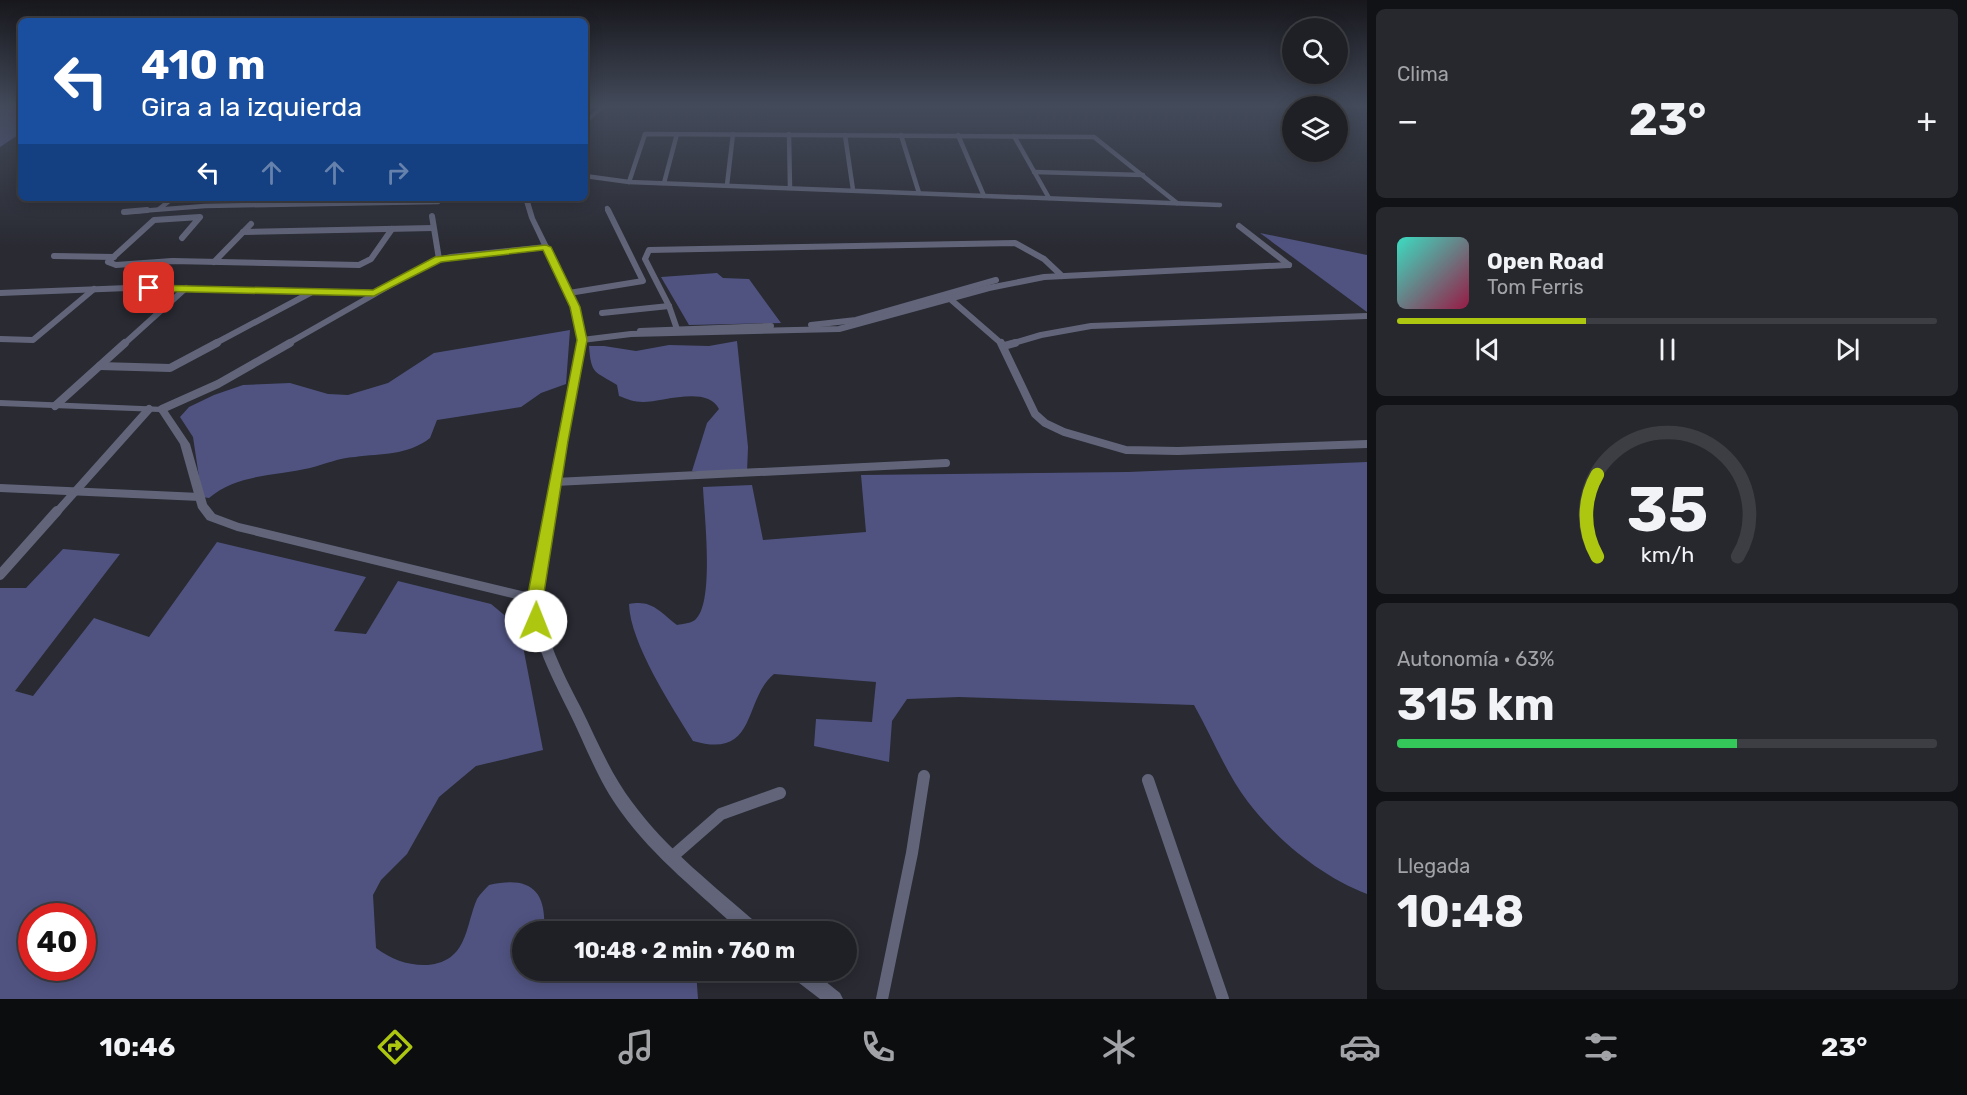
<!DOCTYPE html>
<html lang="es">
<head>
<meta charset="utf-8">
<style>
	body { margin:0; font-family:Rubik,sans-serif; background:#27282e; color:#f1f3f6; height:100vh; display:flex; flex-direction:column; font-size:22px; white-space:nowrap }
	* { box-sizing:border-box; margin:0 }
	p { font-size:20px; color:#a1a3a7 }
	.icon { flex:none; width:33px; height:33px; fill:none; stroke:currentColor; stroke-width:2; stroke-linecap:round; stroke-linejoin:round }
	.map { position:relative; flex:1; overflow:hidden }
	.side { display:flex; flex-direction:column; gap:9px; padding:9px; background:#111215; width:600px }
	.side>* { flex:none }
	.top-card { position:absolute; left:18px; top:18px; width:570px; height:183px; border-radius:9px; box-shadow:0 3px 15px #0003,0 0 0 2px #3c3e43; background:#1a4fa0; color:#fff; overflow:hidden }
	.tools { position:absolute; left:1282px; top:18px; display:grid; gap:12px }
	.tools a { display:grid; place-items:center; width:66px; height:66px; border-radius:50%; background:#1f2026; box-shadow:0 3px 15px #0003,0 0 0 2px #3c3e43; font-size:30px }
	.speed { position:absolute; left:18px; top:903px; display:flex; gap:12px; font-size:30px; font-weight:700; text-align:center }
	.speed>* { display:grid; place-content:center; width:78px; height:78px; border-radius:50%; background:#1f2026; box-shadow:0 3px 15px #0003,0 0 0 2px #3c3e43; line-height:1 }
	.speed .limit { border:9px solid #d22; background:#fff; color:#111 }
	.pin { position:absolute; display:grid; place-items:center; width:51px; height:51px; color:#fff; margin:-26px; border-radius:12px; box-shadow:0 3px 9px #0006 }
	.me { position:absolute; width:66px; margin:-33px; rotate:1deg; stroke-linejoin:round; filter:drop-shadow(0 0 4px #0008) }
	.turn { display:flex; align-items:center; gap:21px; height:126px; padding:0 24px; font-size:27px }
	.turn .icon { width:78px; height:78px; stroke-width:2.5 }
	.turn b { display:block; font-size:42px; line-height:51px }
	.lanes { display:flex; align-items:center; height:57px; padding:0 24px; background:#0003; justify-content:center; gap:30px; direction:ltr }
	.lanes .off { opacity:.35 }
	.big { font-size:45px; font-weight:700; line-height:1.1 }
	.side .card { flex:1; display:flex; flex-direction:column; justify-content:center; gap:9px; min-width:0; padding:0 21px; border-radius:9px; background:#27282e }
	.side .dial { align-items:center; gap:0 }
	.dial svg { height:156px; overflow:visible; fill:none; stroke:#3c3e43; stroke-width:7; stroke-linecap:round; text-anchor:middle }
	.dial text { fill:#f1f3f6; stroke:none }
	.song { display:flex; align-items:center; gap:18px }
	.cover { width:72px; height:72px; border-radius:9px; background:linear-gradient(135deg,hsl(170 70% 55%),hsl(340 70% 35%)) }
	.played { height:6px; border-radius:3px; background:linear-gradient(90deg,#adc60f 35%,#3c3e43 35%) }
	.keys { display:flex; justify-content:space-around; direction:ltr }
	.heat { display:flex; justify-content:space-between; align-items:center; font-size:33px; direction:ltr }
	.charge { height:9px; border-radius:4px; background:linear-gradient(90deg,#34c759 63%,#3c3e43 0) }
	.trip { position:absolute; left:512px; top:921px; width:345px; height:60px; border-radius:30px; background:#1f2026; box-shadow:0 3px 15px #0003,0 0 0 2px #3c3e43; font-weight:700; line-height:60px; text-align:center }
	.dock { display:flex; height:96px; justify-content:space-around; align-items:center; background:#0c0d0f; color:#a1a3a7 }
	.dock .icon { width:42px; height:42px }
	.dock .on { color:#adc60f }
	.dock b { font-size:27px; color:#f1f3f6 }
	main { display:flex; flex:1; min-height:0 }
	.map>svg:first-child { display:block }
	.forest { fill:#505380; fill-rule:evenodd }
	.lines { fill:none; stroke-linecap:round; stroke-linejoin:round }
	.minor-far4 { stroke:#62657a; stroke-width:4.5 }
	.minor-far3 { stroke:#62657a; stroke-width:6 }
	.minor-far2 { stroke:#62657a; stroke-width:8 }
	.minor-far1 { stroke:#62657a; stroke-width:10 }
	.minor { stroke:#62657a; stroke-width:12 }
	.tertiary { fill:#62657a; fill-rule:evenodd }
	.route { fill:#adc60f; stroke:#70810a; stroke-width:1.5 }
</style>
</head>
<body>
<main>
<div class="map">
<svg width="1367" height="999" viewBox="0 0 1367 999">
	<rect width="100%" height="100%" fill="#292a32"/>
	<g class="forest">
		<polygon points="0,107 21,107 21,133 0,147"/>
		<polygon points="1260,233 1367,255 1367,312"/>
		<polygon points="717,273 723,278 749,279 781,323 689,325 661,277"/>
		<path d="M570,330L566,384L541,393L521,407L437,420L430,438C407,456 382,453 355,457C339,458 325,464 310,468C275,476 237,474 209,498L202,497L193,437L180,417L189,407L214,395L243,385L290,383L328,394L348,395L388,383L434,353Z"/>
		<path d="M737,341L748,447L747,472L692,471L707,423L719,409C708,385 661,402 643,402C634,402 627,399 619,396L617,385C595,371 591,375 589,346H604L636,351L669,345L709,346Z"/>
		<path d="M1367,462V894C1321,876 1278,841 1248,802C1226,773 1212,737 1194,705L959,697L907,699L892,721L889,762L814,746L816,719L872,722L876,682L774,674C743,699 758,760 693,741C672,707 630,643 629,604C652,599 660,612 677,625C683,624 691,623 695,620C715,604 704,513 703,487L752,485L763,540L866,532L861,475L1128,472Z"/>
		<path d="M217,542L366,577L334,631L366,634L398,581L491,604L514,623L521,636L543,750L476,766L439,797L407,854L381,880L373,895L376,948C391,959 408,966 428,965C468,961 465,927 477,899C480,894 485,889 489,885C529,876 547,889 544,931L522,932V970L550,971L554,979L570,982L595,971H696L698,999H0V588H26L63,549L120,554L15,691L33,696L94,618L149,637ZM32,916H82V968H32Z"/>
	</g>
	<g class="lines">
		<g class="minor-far4">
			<polyline points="789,134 790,188"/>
			<polyline points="845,135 853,190"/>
			<polyline points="901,135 919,193"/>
			<polyline points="958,135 984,196"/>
			<polyline points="1014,136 1049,198"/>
			<polyline points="1034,172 1143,175"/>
			<polyline points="585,176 629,182 1220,205"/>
			<polyline points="629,182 645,134 1094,137 1177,203"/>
			<polyline points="664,183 677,134"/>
			<polyline points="727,185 733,134"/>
			<polyline points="607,208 609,212"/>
			<polyline points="159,209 173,198"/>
			<polyline points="127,212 205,206 438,202"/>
		</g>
		<g class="minor-far3">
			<polyline points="124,212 147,210"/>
			<polyline points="432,216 439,259"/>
			<polyline points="1239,226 1289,265"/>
			<polyline points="243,232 433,228"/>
			<polyline points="182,238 200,217 154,220 108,262 116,265 172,261 359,265 371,259 392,229"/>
			<polyline points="54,256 114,257"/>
			<polyline points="214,262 251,224"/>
			<polyline points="149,288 373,293"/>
			<polyline points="0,293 128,288"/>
			<polyline points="569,293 643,281 608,210"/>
			<polyline points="949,298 1002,344"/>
			<polyline points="602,313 669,306"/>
			<polyline points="811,325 856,320 996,280"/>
			<polyline points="640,331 771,326"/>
			<polyline points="678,332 669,306 645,259 649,250 1015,243 1044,259 1062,276"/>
			<polyline points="0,339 33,340 94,289"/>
			<polyline points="582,340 631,334 839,329 989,288 1044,277 1289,265"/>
			<polyline points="124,344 186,288"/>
			<polyline points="214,344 312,292"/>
			<polyline points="287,344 431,262 451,257 546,247"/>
			<polyline points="1010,344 1041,335 1091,326 1367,316"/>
		</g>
		<g class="minor-far2">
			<polyline points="1001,343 1035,414 1045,423 1064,432 1126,450 1178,451 1367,444"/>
			<polyline points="1004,346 1015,343"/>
			<polyline points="100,366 170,368 217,343"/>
			<polyline points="55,406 125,343"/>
			<polyline points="162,409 218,384 290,343"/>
			<polyline points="555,482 946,463"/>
			<polyline points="0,488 200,497"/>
			<polyline points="56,513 149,409"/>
		</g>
		<polyline class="minor-far1" points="0,575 57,511"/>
		<g class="minor">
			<polyline points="1148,780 1223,999"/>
			<polyline points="673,856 721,814 780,793"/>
			<polyline points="882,999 912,853 924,776"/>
		</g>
		<g class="tertiary">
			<polygon points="599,107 605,107 585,125 585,120"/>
			<path d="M523,198H529L535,218L579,307L586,340L567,441L541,599C545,639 562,671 580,706C596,738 610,773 632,802C667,850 716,887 760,926L762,932H741C700,893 654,858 621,812C598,781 585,744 568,710C551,675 533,642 529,602L237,531L207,520L198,508L180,444L159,412L0,406V400L165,407L190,444L207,504L215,514L239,523L530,593L557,441L578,340L571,307L529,218Z"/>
			<polygon points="788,970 811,970 840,993 843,999 820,999 790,976"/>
		</g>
	</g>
	<linearGradient id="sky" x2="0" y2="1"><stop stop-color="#17171c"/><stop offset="0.43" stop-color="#434a5a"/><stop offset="1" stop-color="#434a5a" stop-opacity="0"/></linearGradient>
	<rect width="1367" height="247" fill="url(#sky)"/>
	<polygon class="route" points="546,245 551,247 580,307 587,340 568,441 543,599 544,621 536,628 528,621 527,599 577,340 570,307 543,250 441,262 374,296 149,291 144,288 149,285 373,290 435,257"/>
</svg>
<div class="tools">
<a><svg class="icon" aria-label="search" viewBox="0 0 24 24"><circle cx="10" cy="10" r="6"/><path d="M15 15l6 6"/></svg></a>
<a><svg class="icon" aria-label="layers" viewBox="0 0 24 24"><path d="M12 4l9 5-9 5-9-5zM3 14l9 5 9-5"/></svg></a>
</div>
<div class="speed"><div class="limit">40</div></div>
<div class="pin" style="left:149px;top:288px;background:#d93025"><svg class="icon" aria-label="arrive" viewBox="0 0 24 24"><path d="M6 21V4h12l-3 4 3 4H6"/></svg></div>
<svg class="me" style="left:536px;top:621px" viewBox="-20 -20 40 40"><circle r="19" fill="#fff"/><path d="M0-13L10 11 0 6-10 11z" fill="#adc60f"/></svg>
<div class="trip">10:48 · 2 min · 760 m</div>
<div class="top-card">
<div class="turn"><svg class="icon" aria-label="left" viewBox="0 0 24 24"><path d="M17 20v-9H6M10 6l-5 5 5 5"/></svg><div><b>410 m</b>Gira a la izquierda</div></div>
<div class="lanes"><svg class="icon" aria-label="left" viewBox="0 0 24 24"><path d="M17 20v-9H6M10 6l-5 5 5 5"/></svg><svg class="icon off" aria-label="ahead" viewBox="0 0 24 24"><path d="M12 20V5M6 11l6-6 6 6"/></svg><svg class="icon off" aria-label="ahead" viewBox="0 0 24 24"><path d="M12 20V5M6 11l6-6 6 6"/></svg><svg class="icon off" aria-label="right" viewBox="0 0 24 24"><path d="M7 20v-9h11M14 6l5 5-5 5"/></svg></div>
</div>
</div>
<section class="side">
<div class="card"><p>Clima</p>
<div class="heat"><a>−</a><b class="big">23°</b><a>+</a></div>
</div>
<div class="card">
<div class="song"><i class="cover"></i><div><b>Open Road</b><p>Tom Ferris</p></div></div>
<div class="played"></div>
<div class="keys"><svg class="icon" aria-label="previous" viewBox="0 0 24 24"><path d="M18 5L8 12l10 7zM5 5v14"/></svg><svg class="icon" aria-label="pause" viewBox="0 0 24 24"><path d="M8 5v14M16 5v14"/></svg><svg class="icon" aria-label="next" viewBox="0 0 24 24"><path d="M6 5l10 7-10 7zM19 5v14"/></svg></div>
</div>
<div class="card dial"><svg viewBox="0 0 100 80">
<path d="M14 69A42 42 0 1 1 86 69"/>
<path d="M14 69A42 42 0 0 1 14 27" stroke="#adc60f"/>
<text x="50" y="56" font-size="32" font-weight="700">35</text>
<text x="50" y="72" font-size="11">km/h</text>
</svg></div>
<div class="card"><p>Autonomía · 63%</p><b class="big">315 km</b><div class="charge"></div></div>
<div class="card"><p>Llegada</p><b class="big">10:48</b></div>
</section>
</main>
<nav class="dock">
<b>10:46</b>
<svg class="icon on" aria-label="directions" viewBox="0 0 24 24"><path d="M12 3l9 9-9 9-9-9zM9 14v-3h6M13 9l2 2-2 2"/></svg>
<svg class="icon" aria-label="music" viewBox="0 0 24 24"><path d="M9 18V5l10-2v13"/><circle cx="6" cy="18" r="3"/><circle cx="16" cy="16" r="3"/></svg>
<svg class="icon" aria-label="phone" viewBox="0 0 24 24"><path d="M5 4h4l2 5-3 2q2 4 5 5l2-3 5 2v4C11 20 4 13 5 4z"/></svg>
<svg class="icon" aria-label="climate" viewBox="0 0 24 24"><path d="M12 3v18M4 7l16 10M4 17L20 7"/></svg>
<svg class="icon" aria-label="car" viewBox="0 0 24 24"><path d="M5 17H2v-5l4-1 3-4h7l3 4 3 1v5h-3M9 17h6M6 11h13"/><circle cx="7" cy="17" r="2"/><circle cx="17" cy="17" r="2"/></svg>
<svg class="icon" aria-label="filters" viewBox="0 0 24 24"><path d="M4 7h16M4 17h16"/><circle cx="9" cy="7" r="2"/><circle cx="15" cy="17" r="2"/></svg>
<b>23°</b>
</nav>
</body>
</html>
